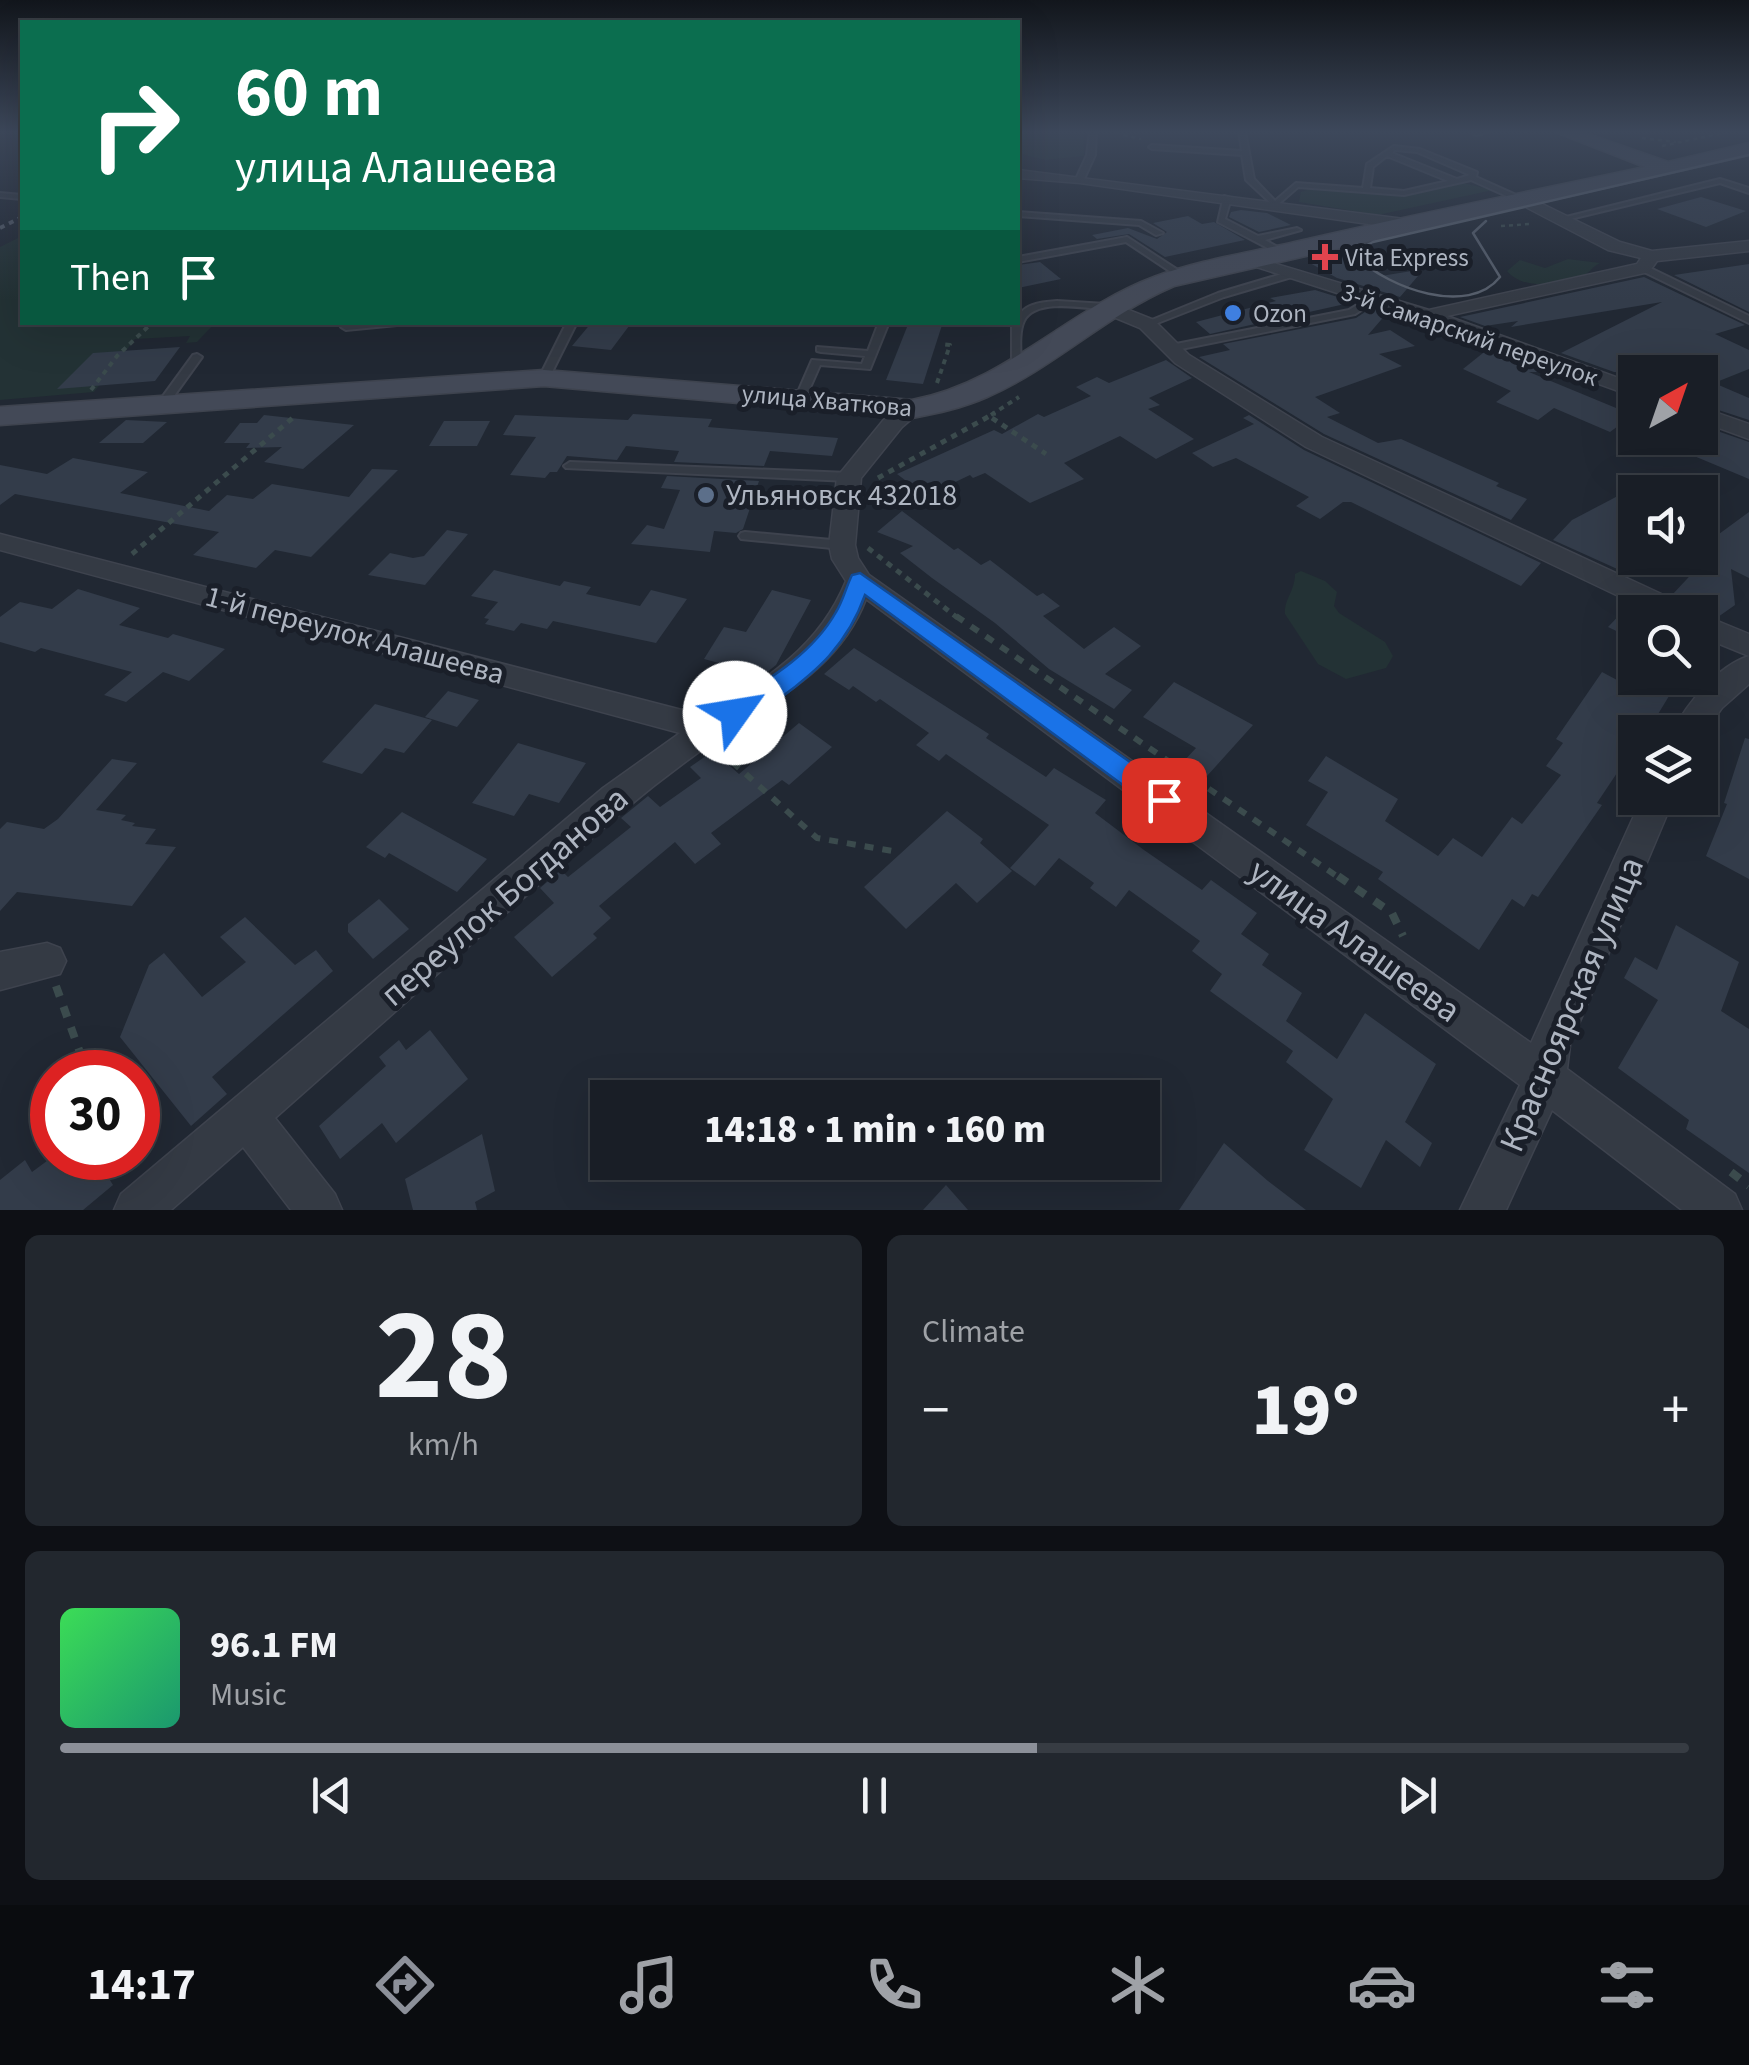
<!DOCTYPE html>
<html lang="en">
<head>
<meta charset="utf-8">
<style>
	body { margin:0; font-family:"Source Sans 3",sans-serif; background:#22272e; color:#f1f3f6; height:100vh; display:flex; flex-direction:column; font-size:38px; white-space:nowrap }
	* { box-sizing:border-box; margin:0 }
	p { font-size:32px; color:#9fa2a7 }
	.icon { flex:none; width:55px; height:55px; fill:none; stroke:currentColor; stroke-width:2; stroke-linecap:round; stroke-linejoin:round }
	.map { position:relative; height:1210px; overflow:hidden }
	.panel { display:flex; flex-direction:column; gap:25px; padding:25px; background:#0e1015; flex:1 }
	.panel>* { flex:none }
	.banner { position:absolute; left:20px; top:20px; width:1000px; height:305px; border-radius:0px; box-shadow:0 10px 40px #0002,0 0 0 2px #373c43; background:#0b6e4f; color:#fff; overflow:hidden }
	.needle { width:65px; rotate:40deg }
	.buttons { position:absolute; left:1618px; top:355px; display:grid; gap:20px }
	.buttons a { display:grid; place-items:center; width:100px; height:100px; border-radius:0px; background:#191e26; box-shadow:0 10px 40px #0002,0 0 0 2px #373c43; font-size:50px }
	.speed { position:absolute; left:30px; top:1050px; display:flex; gap:20px; font-size:50px; font-weight:700; text-align:center }
	.speed>* { display:grid; place-content:center; width:130px; height:130px; border-radius:50%; background:#191e26; box-shadow:0 10px 40px #0002,0 0 0 2px #373c43; line-height:1 }
	.speed .limit { border:15px solid #d22; background:#fff; color:#111 }
	.pin { position:absolute; display:grid; place-items:center; width:85px; height:85px; color:#fff; margin:-42px; border-radius:20px; box-shadow:0 5px 15px #0006 }
	.me { position:absolute; width:110px; margin:-55px; rotate:58deg; stroke-linejoin:round; filter:drop-shadow(0 0 8px #0008) }
	.turn { display:flex; align-items:center; gap:35px; height:210px; padding:0 50px; font-size:45px }
	.turn .icon { width:130px; height:130px; stroke-width:2.5 }
	.turn b { display:block; font-size:70px; line-height:85px }
	.then { display:flex; align-items:center; height:95px; padding:0 50px; background:#0003; gap:20px; font-size:38px }
	.big { font-size:75px; font-weight:800; line-height:1.1 }
	.panel .widget { flex:1; display:flex; flex-direction:column; justify-content:center; gap:15px; min-width:0; padding:0 35px; border-radius:15px; background:#22272e }
	.panel .dial { align-items:center; gap:0 }
	.dial b { font-size:130px; line-height:1 }
	.song { display:flex; align-items:center; gap:30px }
	.cover { width:120px; height:120px; border-radius:15px; background:linear-gradient(135deg,hsl(130 70% 55%),hsl(160 70% 35%)) }
	.played { height:10px; border-radius:5px; background:linear-gradient(90deg,#8c9099 60%,#373c43 60%) }
	.keys { display:flex; justify-content:space-around; direction:ltr }
	.heat { display:flex; justify-content:space-between; align-items:center; font-size:55px; direction:ltr }
	.panel .tiles { flex:1; display:grid; gap:25px; grid-template-columns:1fr 1fr }
	.widget:last-child { grid-column:span 2 }
	.trip { position:absolute; left:590px; top:1080px; width:570px; height:100px; border-radius:0px; background:#191e26; box-shadow:0 10px 40px #0002,0 0 0 2px #373c43; font-weight:800; line-height:100px; text-align:center }
	.tabs { display:flex; height:160px; justify-content:space-around; align-items:center; background:#0a0c0f; color:#9fa2a7 }
	.tabs .icon { width:70px; height:70px }
	.tabs .active { color:#8c9099 }
	.tabs b { font-size:45px; color:#f1f3f6 }
	.map>svg:first-child { display:block }
	.green { fill:#233235 }
	.building { fill:#333c4a }
	.lines { fill:none; stroke-linecap:round; stroke-linejoin:round }
	.lane-casing { stroke:#3e434e; stroke-width:4 }
	.street-casing { stroke:#3e434e; stroke-width:3 }
	.secondary-casing { stroke:#3e434e; stroke-width:3 }
	.path-far4 { stroke:#3b4b4d; stroke-width:2.5; stroke-dasharray:4 4; stroke-linecap:butt }
	.path-far3 { stroke:#3b4b4d; stroke-width:4; stroke-dasharray:5 5; stroke-linecap:butt }
	.path-far2 { stroke:#3b4b4d; stroke-width:5; stroke-dasharray:6 6; stroke-linecap:butt }
	.path-far1 { stroke:#3b4b4d; stroke-width:6; stroke-dasharray:9 9; stroke-linecap:butt }
	.path { stroke:#3b4b4d; stroke-width:8; stroke-dasharray:11 11; stroke-linecap:butt }
	.lane { fill:#343a44; fill-rule:evenodd }
	.street { fill:#343a44; fill-rule:evenodd }
	.secondary { fill:#434957; fill-rule:evenodd }
	.tram { stroke:#565e6b; stroke-width:2.5 }
	.rail { stroke:#565e6b; stroke-width:4; stroke-dasharray:5 5; stroke-linecap:butt }
	.route { fill:#1a73e8; stroke:#114b97; stroke-width:2.5 }
	.health-dot { fill:#e0444e; stroke:#1a1f29; stroke-width:4 }
	.shop-dot { fill:#3f7fe0; stroke:#1a1f29; stroke-width:4 }
	.service-dot { fill:#5c6f8a; stroke:#1a1f29; stroke-width:4 }
	.labels { text-anchor:middle; stroke-width:10; stroke-linejoin:round; paint-order:stroke }
	.far-poi-label { font-size:25px; fill:#aeb5c1; stroke:#1a1f29; text-anchor:start }
	.far-street-label { font-size:25px; fill:#aeb5c1; stroke:#1a1f29 }
	.poi-label { font-size:30px; fill:#aeb5c1; stroke:#1a1f29; text-anchor:start }
	.street-label { font-size:30px; fill:#aeb5c1; stroke:#1a1f29 }
	.near-street-label { font-size:35px; fill:#aeb5c1; stroke:#1a1f29 }
</style>
</head>
<body>
<div class="map">
<svg width="1749" height="1210" viewBox="0 0 1749 1210">
	<rect width="100%" height="100%" fill="#212833"/>
	<g class="green">
		<polygon points="1018,131 1083,131 1084,156 1045,160 1018,153"/>
		<polygon points="1463,183 1493,190 1378,215 1299,202 1301,192 1312,188 1406,195"/>
		<polygon points="22,236 22,322 244,323 213,325 197,342 186,343 190,336 135,339 94,392 0,400 0,247"/>
		<path d="M1568,259L1600,263C1591,267 1590,274 1580,277C1558,284 1524,291 1507,271L1520,260L1545,268Z"/>
		<path d="M1301,571L1325,581L1337,592L1334,606L1339,613L1385,642L1393,656L1386,668L1346,679L1318,664L1285,614C1284,599 1295,591 1295,574Z"/>
	</g>
	<g class="building">
		<polygon points="1701,197 1746,211 1706,227 1657,209"/>
		<polygon points="1241,210 1267,213 1291,225 1259,232 1229,217 1231,212"/>
		<polygon points="1188,216 1202,224 1214,222 1245,240 1165,257 1129,234 1097,239 1092,235 1128,228 1157,239 1167,232 1153,223"/>
		<polygon points="1347,252 1381,276 1424,269 1400,297 1337,278 1308,262"/>
		<polygon points="1040,262 1061,279 1018,288 1018,265"/>
		<polygon points="1749,264 1749,312 1674,275"/>
		<polygon points="1644,277 1745,325 1715,334 1749,350 1749,369 1714,383 1749,398 1749,420 1700,404 1700,372 1614,372 1561,353 1662,302 1511,327 1518,321 1485,326 1460,317"/>
		<polygon points="1315,290 1354,302 1210,334 1196,322 1276,301 1270,298"/>
		<polygon points="1371,308 1387,313 1368,335 1390,330 1415,346 1379,354 1402,366 1315,397 1340,413 1327,417 1378,443 1401,439 1499,483 1496,486 1527,499 1511,520 1324,434 1199,357 1230,350 1223,344 1356,318"/>
		<polygon points="592,322 632,322 611,350 572,346"/>
		<polygon points="909,322 943,322 923,384 886,380"/>
		<polygon points="180,347 155,381 57,389 93,353"/>
		<polygon points="1488,349 1556,372 1529,372 1633,415 1610,432 1554,408 1538,420 1496,402 1511,391 1463,369"/>
		<polygon points="1166,360 1192,378 1149,398 1160,405 1148,409 1194,439 1156,459 1120,436 1064,463 1084,479 1030,503 985,473 973,478 970,475 926,496 897,474 994,430 1002,434 1038,414 1044,417 1091,396 1076,387 1097,377 1109,383"/>
		<polygon points="633,414 712,419 708,427 838,438 832,456 770,451 764,466 674,462 679,451 626,446 617,460 567,456 557,472 550,472 545,478 510,475 536,437 503,435 515,415 628,420"/>
		<polygon points="264,415 354,425 303,469 264,462 282,447 246,448 250,443 224,443 240,423 257,423"/>
		<polygon points="1249,415 1304,450 1541,563 1521,586 1351,502 1343,502 1320,519 1296,506 1309,497 1236,458 1213,467 1192,453 1254,424 1243,418"/>
		<polygon points="126,420 167,422 143,443 99,443"/>
		<polygon points="444,421 490,421 477,446 429,446"/>
		<polygon points="1700,425 1749,442 1749,479 1651,438 1700,438"/>
		<polygon points="73,458 148,472 120,493 209,511 227,495 253,499 272,484 349,497 372,469 398,470 311,557 275,550 256,568 193,555 219,532 15,494 0,505 0,465 47,474"/>
		<polygon points="667,476 759,481 743,529 736,533 714,531 710,552 631,544 647,525 664,529 680,490 661,488"/>
		<polygon points="1635,487 1635,577 1553,540 1572,520"/>
		<polygon points="902,511 954,550 958,548 981,565 990,560 1037,596 1043,593 1060,606 1043,616 1084,649 1114,627 1141,646 1105,674 1132,690 1114,709 1049,669 995,623 932,578 900,553 913,546 877,532"/>
		<polygon points="1749,512 1749,578 1731,569 1735,605 1718,617 1701,611 1693,612 1687,602 1672,595 1700,565 1700,525 1719,534"/>
		<polygon points="447,530 468,534 425,585 368,575 390,553 413,558 424,556"/>
		<polygon points="494,570 560,586 564,581 591,587 586,594 640,606 651,590 687,599 656,643 553,621 547,629 521,623 514,631 485,624 489,619 484,618 498,602 471,596"/>
		<polygon points="78,589 140,608 119,625 168,638 173,634 225,649 189,681 163,672 126,702 104,695 132,672 41,648 35,652 0,642 0,617 20,602 52,609"/>
		<polygon points="772,590 811,600 776,665 766,673 756,673 704,659 724,627 746,632"/>
		<polygon points="1629,605 1635,608 1635,640 1608,627"/>
		<polygon points="854,648 989,734 986,738 1046,777 1054,768 1106,800 1095,813 1144,850 1202,890 1211,880 1257,913 1241,934 1269,954 1262,965 1302,993 1286,1021 1337,1059 1365,1013 1436,1064 1405,1122 1432,1143 1420,1167 1386,1140 1361,1188 1304,1150 1333,1099 1286,1062 1293,1051 1210,991 1222,974 1192,951 1200,941 1129,890 1116,907 1090,888 1094,883 1059,858 1035,886 1010,868 1049,825 946,754 939,761 916,745 929,733 880,699 876,702 853,686 849,690 824,674"/>
		<polygon points="1635,658 1635,678 1680,678 1652,724 1643,732 1635,732 1635,746 1597,803 1602,805 1538,897 1532,894 1524,907 1512,899 1479,950 1378,879 1383,872 1306,825 1328,792 1308,781 1326,756 1398,799 1385,821 1438,856 1453,838 1482,857 1512,817 1522,824 1561,775 1546,766 1563,743 1556,739 1602,672 1617,680"/>
		<polygon points="1174,682 1253,725 1207,776 1184,761 1196,748 1143,717"/>
		<polygon points="448,691 479,700 457,727 425,717"/>
		<polygon points="375,704 432,720 404,753 385,748 362,774 322,762"/>
		<polygon points="799,723 832,747 789,785 782,780 711,833 721,844 695,864 675,842 599,906 611,918 593,934 597,938 552,977 514,937 554,903 540,888 561,870 568,877 631,827 621,818 648,796 660,807 701,778 690,767 713,751 739,774"/>
		<polygon points="1745,738 1749,739 1749,879 1706,856 1727,804 1724,803"/>
		<polygon points="518,743 586,763 559,803 529,794 514,816 472,803"/>
		<polygon points="112,759 137,763 96,810 126,815 121,820 135,823 132,826 156,829 145,844 176,847 132,906 17,892 0,911 0,829 7,822 44,829 58,819"/>
		<polygon points="947,811 983,839 980,843 1012,871 977,903 956,883 906,929 864,887"/>
		<polygon points="402,812 487,859 457,892 389,853 385,858 366,847"/>
		<polygon points="379,899 409,929 373,959 348,932 348,924"/>
		<polygon points="245,917 295,965 316,950 333,971 212,1077 227,1094 191,1126 120,1037 149,965 164,953 202,997 246,962 220,937"/>
		<polygon points="1676,925 1739,962 1721,1011 1749,1029 1749,1173 1686,1129 1689,1120 1618,1068 1658,1000 1624,978 1635,957 1657,970"/>
		<polygon points="430,1030 468,1079 396,1143 382,1123 340,1159 319,1126 386,1066 379,1057 399,1040 406,1050"/>
		<polygon points="482,1134 495,1191 475,1202 477,1210 413,1210 405,1179"/>
		<polygon points="1224,1143 1268,1181 1306,1210 1179,1210"/>
		<polygon points="51,1158 96,1158 113,1185 83,1210 0,1210 0,1180 25,1160 32,1172"/>
		<polygon points="946,1185 968,1210 923,1210"/>
	</g>
	<g class="lines">
		<g class="lane-casing">
			<g id="lane">
				<polygon points="1090,131 1096,131 1095,155 1084,179 1080,181 1076,179 1087,155"/>
				<path d="M1239,131H1245L1254,179L1275,201L1296,183L1363,188L1367,164L1394,146L1420,149L1477,172L1476,177L1527,200L1520,202L1471,180L1404,195L1298,187L1275,207L1246,180L1242,155L1152,149L1149,147L1152,145L1242,151ZM1395,150L1417,152L1470,175L1457,179L1392,153ZM1387,156L1448,181L1404,191L1370,188L1373,167Z"/>
				<polygon points="1491,131 1476,135 1473,133 1478,131"/>
				<polygon points="1720,179 1749,188 1749,193 1720,183 1562,221 1558,219"/>
				<polygon points="0,193 22,195 22,199 0,197"/>
				<polygon points="1224,196 1231,198 1225,219 1258,236 1297,228 1301,230 1265,240 1286,252 1279,254 1218,222"/>
				<polygon points="1018,212 1141,221 1163,233 1156,235 1139,225 1018,216"/>
				<polygon points="1127,237 1187,276 1180,278 1126,242 1018,262 1018,257"/>
				<polygon points="1640,266 1646,266 1749,316 1749,323 1640,270"/>
				<polygon points="1292,271 1296,274 1295,276 1224,297 1150,326 1142,324 1218,293"/>
				<polygon points="1372,296 1375,297 1375,301 1355,314 1171,351 1166,348 1171,345 1349,310"/>
				<path d="M1057,301L1106,304L1111,307L1106,310C1085,308 1035,298 1024,321C1018,333 1021,355 1021,368L1020,370H1012V322H1018C1019,304 1042,302 1057,301Z"/>
				<polygon points="363,322 401,322 397,325 346,330 341,327 346,324"/>
				<polygon points="567,322 577,322 548,380 540,380 539,378"/>
				<polygon points="879,322 889,322 870,369 820,365 805,399 800,402 796,401 795,399 812,360 862,364 865,356 821,352 817,351 817,347 868,351"/>
				<polygon points="197,354 202,357 166,407 158,407 158,403 193,355"/>
				<polygon points="570,462 849,473 855,477 849,481 566,468 564,466"/>
				<polygon points="745,532 842,541 848,545 842,549 741,539 739,536 741,533"/>
			</g>
		</g>
		<g class="street-casing">
			<g id="street">
				<polygon points="1018,170 1404,219 1412,224 1404,229 1080,183 1018,178"/>
				<polygon points="1518,197 1528,197 1620,242 1652,251 1749,241 1749,251 1657,261 1649,272 1447,316 1635,384 1635,397 1424,321 1238,261 1253,257 1429,310 1637,264 1641,258 1608,250 1518,203"/>
				<polygon points="1106,301 1154,320 1189,355 1322,437 1685,605 1689,612 1652,612 1306,447 1175,363 1140,328 1099,311 1097,307"/>
				<path d="M912,403L923,409L902,427L861,478L855,545L858,558L869,575L1531,1043L1642,798H1674L1570,1045L1567,1069L1735,1194L1742,1210H1682L1552,1110L1506,1210H1460L1520,1085L866,599C840,668 777,698 720,737C687,760 654,785 623,811C506,912 391,1016 275,1118L335,1194L342,1210H291L243,1147L171,1210H114L121,1194L603,788L680,733L0,550V534L705,716C765,680 819,648 846,581L832,559L829,545L837,477L886,417Z"/>
				<polygon points="1700,407 1749,424 1749,439 1700,421"/>
				<path d="M1700,614L1749,634V684L1722,708L1700,739V732H1672C1687,704 1717,666 1749,656L1700,636Z"/>
				<polygon points="47,943 60,948 66,961 60,974 0,990 0,952"/>
			</g>
		</g>
		<g class="secondary-casing">
			<path id="secondary" d="M1553,131H1579L1668,162L1749,143V155L1174,286C1106,315 1054,368 987,397C962,408 938,413 912,418L544,386L0,425V407L544,370L912,400C1005,383 1068,309 1154,277C1199,260 1248,253 1295,242C1411,215 1528,192 1645,167Z"/>
		</g>
		<g class="path-far4">
			<polyline points="1108,131 1141,139"/>
			<polyline points="1642,138 1676,142"/>
			<polyline points="1662,146 1732,131"/>
			<polyline points="1501,226 1530,224"/>
		</g>
		<g class="path-far3">
			<polyline points="937,383 950,345 942,344"/>
			<polyline points="91,390 117,356 153,322"/>
			<polyline points="991,415 1019,397"/>
		</g>
		<g class="path-far2">
			<polyline points="992,418 1046,454"/>
			<polyline points="878,478 995,413"/>
			<polyline points="868,548 959,619"/>
			<polyline points="132,554 295,416"/>
		</g>
		<g class="path-far1">
			<polyline points="956,616 1341,879"/>
			<polyline points="719,750 817,838 898,852"/>
		</g>
		<g class="path">
			<polyline points="1338,876 1392,913 1403,936"/>
			<polyline points="56,986 87,1072"/>
			<polyline points="123,1158 130,1174"/>
			<polyline points="1731,1172 1749,1186"/>
		</g>
		<use href="#lane" class="lane"/>
		<use href="#street" class="street"/>
		<use href="#secondary" class="secondary"/>
		<path class="tram" d="M1486,221L1473,233L1500,277C1468,317 1389,288 1358,258L1361,248L1373,242L1749,155"/>
		<polyline class="rail" points="0,228 22,217"/>
	</g>
	<linearGradient id="sky" x2="0" y2="1"><stop stop-color="#12161c"/><stop offset="0.44" stop-color="#3d485b"/><stop offset="1" stop-color="#3d485b" stop-opacity="0"/></linearGradient>
	<rect width="1749" height="300" fill="url(#sky)"/>
	<path class="route" d="M860,573L1173,792L1177,800L1173,808L1164,811L1154,808L865,595C857,618 845,638 829,656C812,675 750,728 726,720L722,713L726,706C766,681 812,655 836,612C843,601 846,587 852,575Z"/>
	<path class="health-dot" d="M1320 242h10v10h10v10h-10v10h-10v-10h-10v-10h10z"/>
	<circle class="shop-dot" cx="1233" cy="313" r="10"/>
	<circle class="service-dot" cx="706" cy="495" r="10"/>
	<g class="labels">
		<g class="far-poi-label">
			<text x="1345" y="266">Vita Express</text>
			<text x="1253" y="322">Ozon</text>
		</g>
		<g class="far-street-label">
			<text transform="translate(1470 334) rotate(19)" y="9">3-й Самарский переулок</text>
			<text transform="translate(827 400) rotate(5)" y="9">улица Хваткова</text>
		</g>
		<g class="poi-label">
			<text x="726" y="505">Ульяновск 432018</text>
		</g>
		<g class="street-label">
			<text transform="translate(355 635) rotate(15)" y="10">1-й переулок Алашеева</text>
		</g>
		<g class="near-street-label">
			<text transform="translate(504 896) rotate(-41)" y="12">переулок Богданова</text>
			<text transform="translate(1355 940) rotate(36)" y="12">улица Алашеева</text>
			<text transform="translate(1571 1004) rotate(-67)" y="12">Красноярская улица</text>
		</g>
	</g>
</svg>
<div class="buttons">
<a><svg class="needle" viewBox="-14 -14 28 28"><path d="M0-13l5 13h-10z" fill="#e53935"/><path d="M0 13l5-13h-10z" fill="#9fa2a7"/></svg></a>
<a><svg class="icon" aria-label="sound" viewBox="0 0 24 24"><path d="M4 9h4l5-4v14l-5-4H4zM17 9q2 3 0 6"/></svg></a>
<a><svg class="icon" aria-label="search" viewBox="0 0 24 24"><circle cx="10" cy="10" r="6"/><path d="M15 15l6 6"/></svg></a>
<a><svg class="icon" aria-label="layers" viewBox="0 0 24 24"><path d="M12 4l9 5-9 5-9-5zM3 14l9 5 9-5"/></svg></a>
</div>
<div class="speed"><div class="limit">30</div></div>
<div class="pin" style="left:1164px;top:800px;background:#d93025"><svg class="icon" aria-label="arrive" viewBox="0 0 24 24"><path d="M6 21V4h12l-3 4 3 4H6"/></svg></div>
<svg class="me" style="left:735px;top:713px" viewBox="-20 -20 40 40"><circle r="19" fill="#fff"/><path d="M0-13L10 11 0 6-10 11z" fill="#1a73e8"/></svg>
<div class="trip">14:18 · 1 min · 160 m</div>
<div class="banner">
<div class="turn"><svg class="icon" aria-label="right" viewBox="0 0 24 24"><path d="M7 20v-9h11M14 6l5 5-5 5"/></svg><div><b>60 m</b>улица Алашеева</div></div>
<div class="then">Then<svg class="icon" aria-label="arrive" viewBox="0 0 24 24"><path d="M6 21V4h12l-3 4 3 4H6"/></svg></div>
</div>
</div>
<section class="panel">
<div class="tiles">
<div class="widget dial"><b>28</b><p>km/h</p></div>
<div class="widget"><p>Climate</p>
<div class="heat"><a>−</a><b class="big">19°</b><a>+</a></div>
</div>
<div class="widget">
<div class="song"><i class="cover"></i><div><b>96.1 FM</b><p>Music</p></div></div>
<div class="played"></div>
<div class="keys"><svg class="icon" aria-label="previous" viewBox="0 0 24 24"><path d="M18 5L8 12l10 7zM5 5v14"/></svg><svg class="icon" aria-label="pause" viewBox="0 0 24 24"><path d="M8 5v14M16 5v14"/></svg><svg class="icon" aria-label="next" viewBox="0 0 24 24"><path d="M6 5l10 7-10 7zM19 5v14"/></svg></div>
</div>
</div>
</section>
<nav class="tabs">
<b>14:17</b>
<svg class="icon active" aria-label="directions" viewBox="0 0 24 24"><path d="M12 3l9 9-9 9-9-9zM9 14v-3h6M13 9l2 2-2 2"/></svg>
<svg class="icon" aria-label="music" viewBox="0 0 24 24"><path d="M9 18V5l10-2v13"/><circle cx="6" cy="18" r="3"/><circle cx="16" cy="16" r="3"/></svg>
<svg class="icon" aria-label="phone" viewBox="0 0 24 24"><path d="M5 4h4l2 5-3 2q2 4 5 5l2-3 5 2v4C11 20 4 13 5 4z"/></svg>
<svg class="icon" aria-label="climate" viewBox="0 0 24 24"><path d="M12 3v18M4 7l16 10M4 17L20 7"/></svg>
<svg class="icon" aria-label="car" viewBox="0 0 24 24"><path d="M5 17H2v-5l4-1 3-4h7l3 4 3 1v5h-3M9 17h6M6 11h13"/><circle cx="7" cy="17" r="2"/><circle cx="17" cy="17" r="2"/></svg>
<svg class="icon" aria-label="filters" viewBox="0 0 24 24"><path d="M4 7h16M4 17h16"/><circle cx="9" cy="7" r="2"/><circle cx="15" cy="17" r="2"/></svg>
</nav>
</body>
</html>
